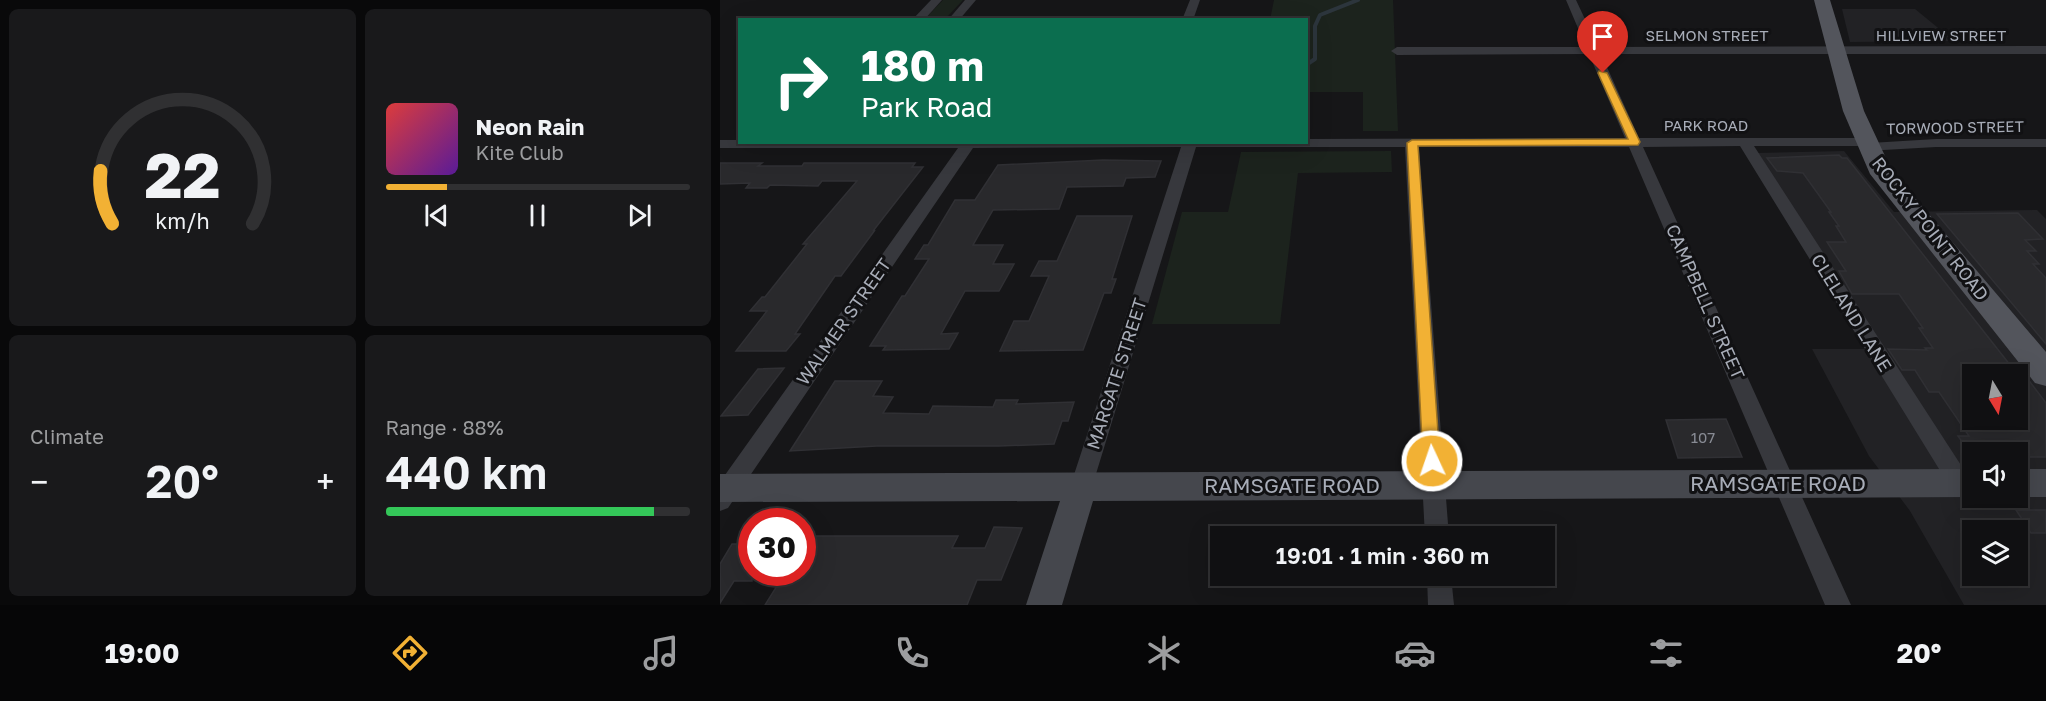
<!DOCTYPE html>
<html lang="en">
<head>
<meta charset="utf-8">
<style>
	body { margin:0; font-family:"Golos Text",sans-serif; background:#19191b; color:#f1f3f6; height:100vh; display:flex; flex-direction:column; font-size:22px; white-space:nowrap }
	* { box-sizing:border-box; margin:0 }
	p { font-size:20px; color:#9c9d9f }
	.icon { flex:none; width:33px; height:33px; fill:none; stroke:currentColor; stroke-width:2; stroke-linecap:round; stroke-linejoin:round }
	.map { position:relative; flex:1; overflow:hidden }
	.details { display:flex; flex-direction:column; gap:9px; padding:9px; background:#09090a; width:720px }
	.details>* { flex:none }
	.banner { position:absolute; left:18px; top:18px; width:570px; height:126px; border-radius:0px; box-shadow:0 6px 24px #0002,0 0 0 2px #303032; background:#0b6e4f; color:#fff; overflow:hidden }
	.needle { width:39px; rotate:170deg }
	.fabs { position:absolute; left:1242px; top:364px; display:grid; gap:12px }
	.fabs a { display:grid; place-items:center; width:66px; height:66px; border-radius:0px; background:#101012; box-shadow:0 6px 24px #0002,0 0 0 2px #303032; font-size:30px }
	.speed { position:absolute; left:18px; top:508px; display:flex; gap:12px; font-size:30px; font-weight:700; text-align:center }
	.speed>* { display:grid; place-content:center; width:78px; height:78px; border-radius:50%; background:#101012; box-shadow:0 6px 24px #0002,0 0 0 2px #303032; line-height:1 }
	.speed .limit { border:9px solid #d22; background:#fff; color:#111 }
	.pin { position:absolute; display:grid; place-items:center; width:51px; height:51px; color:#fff; margin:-62px -26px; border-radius:50% 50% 50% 0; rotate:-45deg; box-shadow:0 0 6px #0007 }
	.pin .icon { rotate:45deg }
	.me { position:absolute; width:66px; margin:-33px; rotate:357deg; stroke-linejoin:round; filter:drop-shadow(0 0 4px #0008) }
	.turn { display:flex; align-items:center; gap:21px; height:126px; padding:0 24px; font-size:27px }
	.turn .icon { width:78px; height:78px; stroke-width:2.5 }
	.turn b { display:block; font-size:42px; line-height:51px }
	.big { font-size:45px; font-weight:600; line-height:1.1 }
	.details .card { flex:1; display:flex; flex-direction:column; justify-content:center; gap:9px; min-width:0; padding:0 21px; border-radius:9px; background:#19191b }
	.details .dial { align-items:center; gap:0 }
	.dial svg { height:156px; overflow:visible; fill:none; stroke:#303032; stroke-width:7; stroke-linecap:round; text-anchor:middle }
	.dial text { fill:#f1f3f6; stroke:none }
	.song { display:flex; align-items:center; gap:18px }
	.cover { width:72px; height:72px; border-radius:9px; background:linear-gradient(135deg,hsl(0 70% 55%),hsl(270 70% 35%)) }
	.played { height:6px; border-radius:3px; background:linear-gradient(90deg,#f2b134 20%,#303032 20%) }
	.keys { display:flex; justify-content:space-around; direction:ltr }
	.heat { display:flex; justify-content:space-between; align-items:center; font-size:33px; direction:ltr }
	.charge { height:9px; border-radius:4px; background:linear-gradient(90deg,#34c759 88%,#303032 0) }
	.details .tiles { flex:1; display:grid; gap:9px; grid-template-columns:repeat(2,1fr) }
	.trip { position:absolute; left:490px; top:526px; width:345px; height:60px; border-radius:0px; background:#101012; box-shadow:0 6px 24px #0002,0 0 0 2px #303032; font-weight:600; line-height:60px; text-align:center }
	.tabs { display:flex; height:96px; justify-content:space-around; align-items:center; background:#060607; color:#9c9d9f }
	.tabs .icon { width:42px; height:42px }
	.tabs .on { color:#f2b134 }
	.tabs b { font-size:27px; color:#f1f3f6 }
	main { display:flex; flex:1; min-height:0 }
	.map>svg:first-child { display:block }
	.built { fill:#222225; fill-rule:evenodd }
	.green { fill:#1c231d }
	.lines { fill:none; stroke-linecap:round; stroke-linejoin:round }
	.stream { stroke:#2c353c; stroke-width:4 }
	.building { fill:#29292c; stroke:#303034; stroke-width:1.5; fill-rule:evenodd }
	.street { fill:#37383d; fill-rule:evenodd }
	.secondary { fill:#45474d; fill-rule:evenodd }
	.primary { fill:#53555c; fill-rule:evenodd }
	.route { fill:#f2b134; stroke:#9d7322; stroke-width:1.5 }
	.labels { text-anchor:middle; stroke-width:6; stroke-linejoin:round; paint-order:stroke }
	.far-street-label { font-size:15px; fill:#a8adb8; stroke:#111113 }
	.number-label { font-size:15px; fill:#888b94 }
	.street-label { font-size:18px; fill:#a8adb8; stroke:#111113 }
	.near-street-label { font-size:21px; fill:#a8adb8; stroke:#111113 }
</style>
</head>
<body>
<main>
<section class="details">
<div class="tiles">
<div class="card dial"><svg viewBox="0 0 100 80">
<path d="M14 69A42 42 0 1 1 86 69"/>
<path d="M14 69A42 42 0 0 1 8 42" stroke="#f2b134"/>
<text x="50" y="56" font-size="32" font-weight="700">22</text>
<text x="50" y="72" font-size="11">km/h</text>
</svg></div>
<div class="card">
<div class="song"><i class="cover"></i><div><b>Neon Rain</b><p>Kite Club</p></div></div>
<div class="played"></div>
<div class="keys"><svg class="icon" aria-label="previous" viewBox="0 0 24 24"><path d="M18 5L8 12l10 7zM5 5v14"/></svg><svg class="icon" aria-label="pause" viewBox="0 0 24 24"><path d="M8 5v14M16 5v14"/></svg><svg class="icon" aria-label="next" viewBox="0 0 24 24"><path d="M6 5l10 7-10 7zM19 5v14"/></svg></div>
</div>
<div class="card"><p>Climate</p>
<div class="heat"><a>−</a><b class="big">20°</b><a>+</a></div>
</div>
<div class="card"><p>Range · 88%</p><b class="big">440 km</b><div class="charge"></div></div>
</div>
</section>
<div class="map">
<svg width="1326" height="605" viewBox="0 0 1326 605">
	<rect width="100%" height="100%" fill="#161618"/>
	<g class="built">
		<polygon points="1122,9 1195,9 1234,41 1130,42"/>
		<path d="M1124,151L1174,212L1317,210L1326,219V605H1244L1190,511L1149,456L1092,349H1163L1035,153ZM1252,375H1298V420H1252ZM1252,453H1298V498H1252ZM1252,531H1298V576H1252Z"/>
	</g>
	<g class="green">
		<polygon points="223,0 243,0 225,19 204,20"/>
		<polygon points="554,0 673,0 678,131 643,131 643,92 587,92 586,20 550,20"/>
		<polygon points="671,151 672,172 578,173 560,324 432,324 462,212 508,212 521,152"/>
	</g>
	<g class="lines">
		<polyline class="stream" points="586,65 595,59 595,26 600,15 638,0"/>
	</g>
	<g class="building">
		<path d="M1119,155L1122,158H1127L1298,375V366L1326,403V457H1298V453H1250L1238,436H1249L1219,392H1209L1195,370H1182L1168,349L1207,350L1205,348H1213L1199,328H1203L1179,294H1132L1119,271H1126L1107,242H1126L1116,226H1119L1109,212H1111L1083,173L1057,171L1047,158ZM1252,375H1298V420H1252Z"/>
		<polygon points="383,160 441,161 435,177 406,178 403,186 347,187 339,209 273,210 253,245 283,245 273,264 294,264 279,291 245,291 221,334 238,333 229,349 163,350 166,346 150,346 182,296 185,296 209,259 195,259 204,245 208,245 235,200 255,200 278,165"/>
		<polygon points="0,163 42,163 38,166 82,166 84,163 195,163 192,167 203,167 153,231 155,230 121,276 115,276 75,334 80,334 66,351 16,351 47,311 30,311 42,297 45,297 87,244 83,244 137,181 102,181 98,186 50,185 47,188 26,188 30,183 0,184"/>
		<polygon points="1298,213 1323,239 1305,240 1316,251 1307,251 1319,264 1313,264 1326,278 1326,344 1217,214"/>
		<polygon points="357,216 412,216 392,279 396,279 391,293 384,293 363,350 280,351 294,321 309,321 329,276 311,276 319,261 337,261"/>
		<polygon points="64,368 28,415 1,416 38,369"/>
		<polygon points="115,381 162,381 153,396 173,397 163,413 209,414 213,406 273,407 276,400 298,400 296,404 354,402 348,421 342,421 334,444 279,446 157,446 70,451"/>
		<polygon points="1006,419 1022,457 958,458 946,420"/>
		<polygon points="1296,510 1326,510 1326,533 1311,533"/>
		<polygon points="274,527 302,528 281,580 257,580 247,605 45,605 65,573 82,573 82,540 85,536 238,536 232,548 265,548"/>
		<polygon points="12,544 32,544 32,581 14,581 0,603 0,564"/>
	</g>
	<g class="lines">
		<g class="street">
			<polygon points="211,0 222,0 204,20 192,20"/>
			<polygon points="245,0 256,0 239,20 228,20"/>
			<polygon points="470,0 480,0 473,20 462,20"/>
			<polygon points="846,0 856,0 878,47 1326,46 1326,54 881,54 919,138 1143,138 1148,139 1150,143 1216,139 1326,139 1326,147 1216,147 1146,151 1141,150 1139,146 1034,146 1248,476 1251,483 1248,490 1240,493 1232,490 1020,146 923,147 1131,605 1105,605 909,147 699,147 729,537 705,537 685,147 476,147 372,487 369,494 361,497 353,494 350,487 461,147 253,148 8,508 0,511 0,482 238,148 0,148 0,140 20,140 20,142 586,142 586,139 905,138 869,54 677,55 671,51 677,47 866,47"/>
			<polygon points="707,576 731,576 734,605 708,605"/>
		</g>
		<g class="secondary">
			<polygon points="1252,469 1252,497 373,501 342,605 306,605 340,501 0,502 0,474"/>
			<rect x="1298" y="469" width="28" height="28"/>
		</g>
		<polygon class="primary" points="1094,0 1110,0 1144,111 1172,171 1326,352 1326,386 1315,383 1150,174 1123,111"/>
	</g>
	<polygon class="route" points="879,71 887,73 920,142 918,145 698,146 720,461 717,466 712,468 706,466 703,461 687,143 692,140 908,139 878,73"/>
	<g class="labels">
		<g class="far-street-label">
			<text x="987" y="41">SELMON STREET</text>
			<text x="1221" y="41">HILLVIEW STREET</text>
			<text x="986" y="131">PARK ROAD</text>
			<text transform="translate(1235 128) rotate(-1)" y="5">TORWOOD STREET</text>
		</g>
		<g class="number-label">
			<text x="983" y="443">107</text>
		</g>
		<g class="street-label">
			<text transform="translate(1210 229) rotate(52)" y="6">ROCKY POINT ROAD</text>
			<text transform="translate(985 302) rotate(66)" y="6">CAMPBELL STREET</text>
			<text transform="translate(1131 313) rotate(58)" y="6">CLELAND LANE</text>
			<text transform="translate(124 322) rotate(-55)" y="6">WALMER STREET</text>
			<text transform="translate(397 374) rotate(-72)" y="6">MARGATE STREET</text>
		</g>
		<g class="near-street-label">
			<text x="1058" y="491">RAMSGATE ROAD</text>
			<text x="572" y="493">RAMSGATE ROAD</text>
		</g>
	</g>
</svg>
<div class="fabs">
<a><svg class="needle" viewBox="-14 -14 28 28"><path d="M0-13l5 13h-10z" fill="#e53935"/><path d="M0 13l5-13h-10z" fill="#9c9d9f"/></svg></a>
<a><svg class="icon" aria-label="sound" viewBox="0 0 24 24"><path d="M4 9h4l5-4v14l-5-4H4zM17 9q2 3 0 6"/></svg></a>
<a><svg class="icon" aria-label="layers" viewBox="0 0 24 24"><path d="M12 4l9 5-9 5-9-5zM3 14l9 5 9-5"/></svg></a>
</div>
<div class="speed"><div class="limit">30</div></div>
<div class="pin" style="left:883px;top:73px;background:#d93025"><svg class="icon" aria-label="arrive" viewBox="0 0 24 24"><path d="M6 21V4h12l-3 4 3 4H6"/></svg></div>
<svg class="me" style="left:712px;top:461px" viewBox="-20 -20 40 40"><circle r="17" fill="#f2b134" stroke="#fff" stroke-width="3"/><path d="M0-11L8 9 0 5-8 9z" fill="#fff"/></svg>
<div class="trip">19:01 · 1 min · 360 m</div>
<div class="banner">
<div class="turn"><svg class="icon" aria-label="right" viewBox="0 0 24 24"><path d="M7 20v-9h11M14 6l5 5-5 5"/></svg><div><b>180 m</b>Park Road</div></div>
</div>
</div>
</main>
<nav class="tabs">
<b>19:00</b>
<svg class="icon on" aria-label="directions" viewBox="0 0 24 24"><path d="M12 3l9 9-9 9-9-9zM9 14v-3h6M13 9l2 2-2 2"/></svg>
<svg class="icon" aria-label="music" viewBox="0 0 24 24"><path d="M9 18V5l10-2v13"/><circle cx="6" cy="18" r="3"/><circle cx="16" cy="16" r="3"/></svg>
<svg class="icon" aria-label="phone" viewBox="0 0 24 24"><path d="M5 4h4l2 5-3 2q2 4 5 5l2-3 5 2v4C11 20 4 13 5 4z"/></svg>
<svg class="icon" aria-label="climate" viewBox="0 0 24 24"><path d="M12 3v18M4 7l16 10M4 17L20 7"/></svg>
<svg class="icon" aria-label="car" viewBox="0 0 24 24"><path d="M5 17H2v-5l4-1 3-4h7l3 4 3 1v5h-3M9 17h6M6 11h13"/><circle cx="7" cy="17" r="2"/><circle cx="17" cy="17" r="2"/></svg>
<svg class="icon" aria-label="filters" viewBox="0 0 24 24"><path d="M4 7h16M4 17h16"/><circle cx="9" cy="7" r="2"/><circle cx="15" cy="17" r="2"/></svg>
<b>20°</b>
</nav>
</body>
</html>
